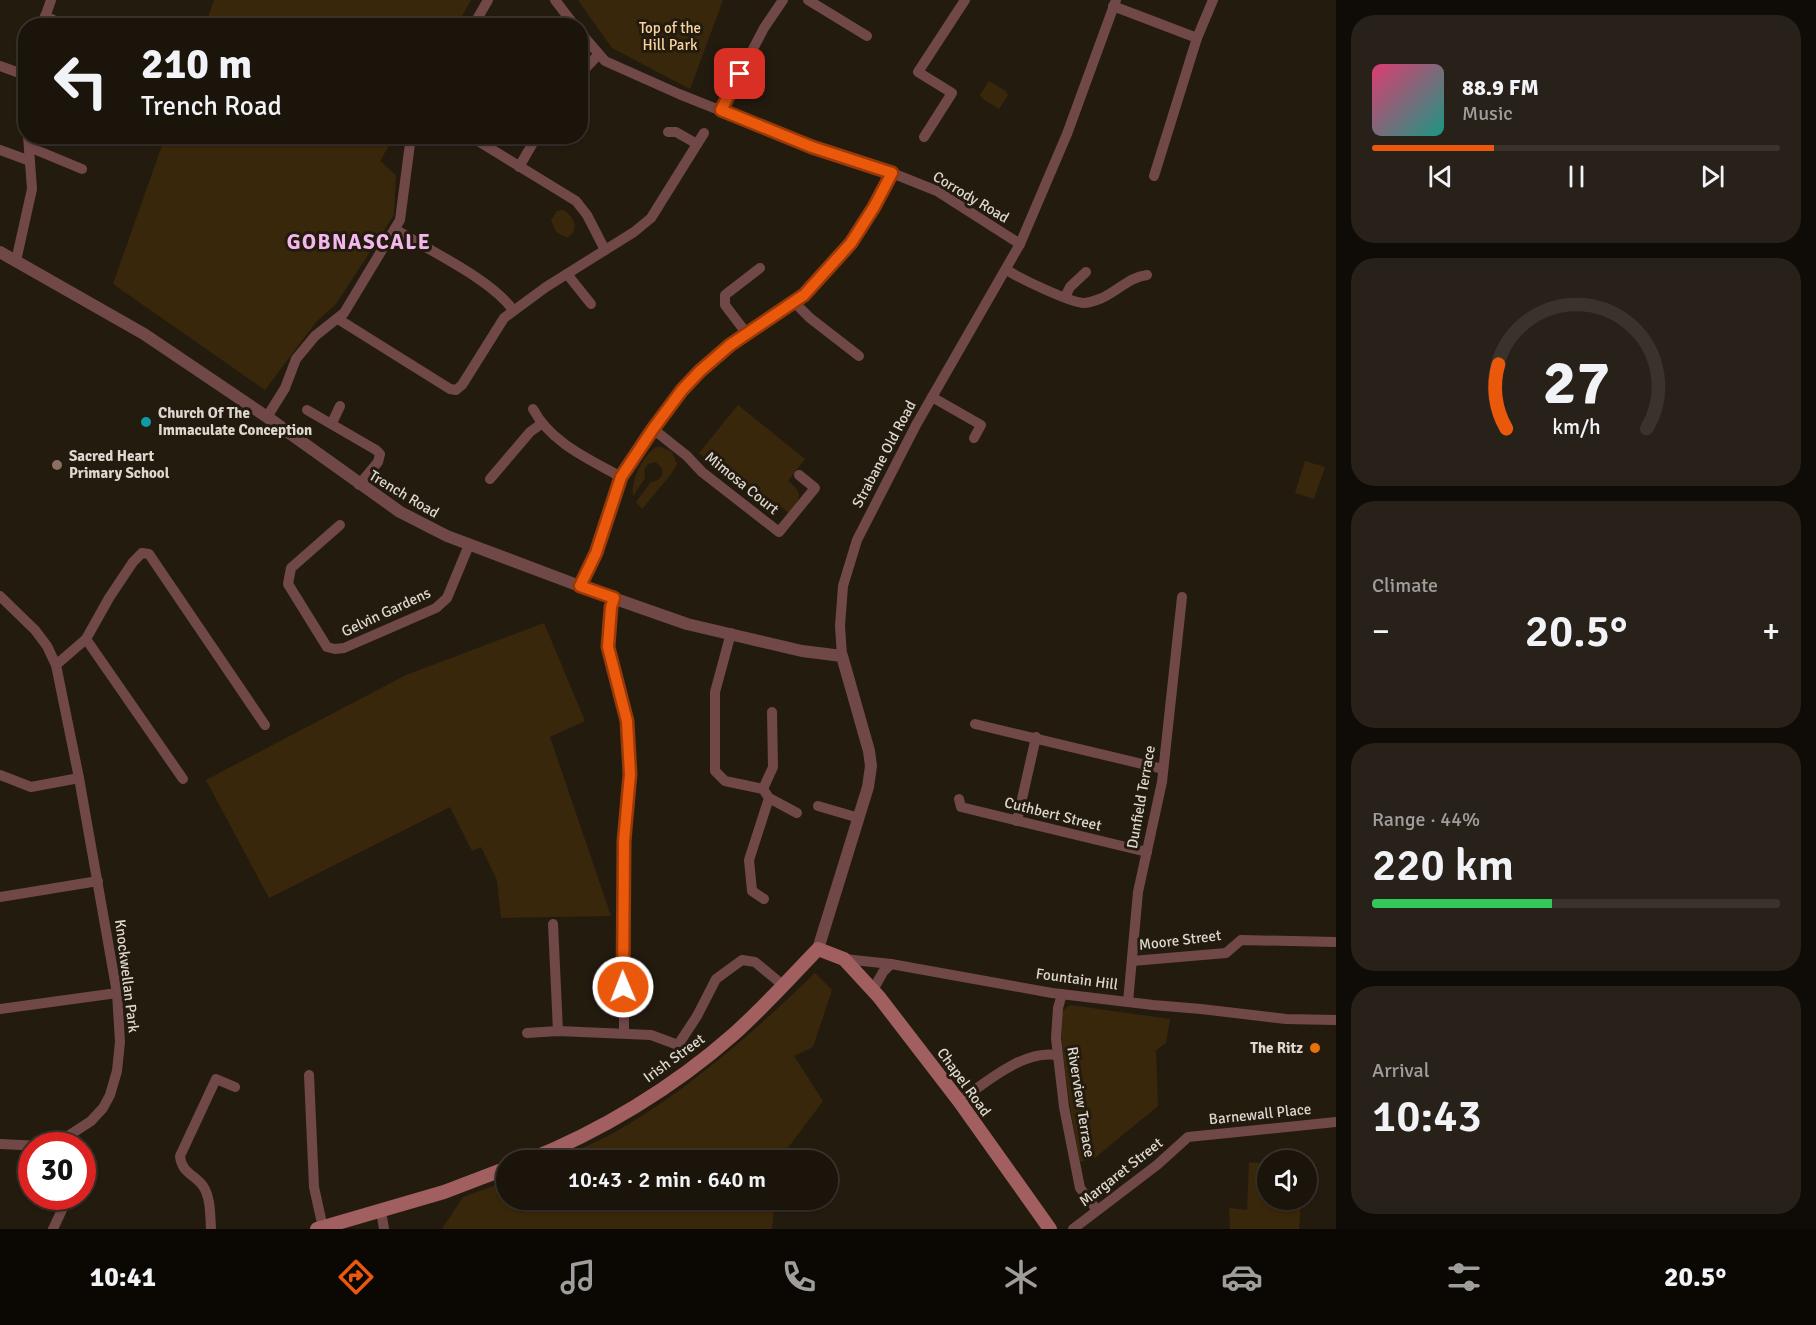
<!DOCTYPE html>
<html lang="en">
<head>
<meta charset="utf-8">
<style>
	body { margin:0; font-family:Signika,sans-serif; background:#282119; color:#f1f3f6; height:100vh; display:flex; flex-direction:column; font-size:22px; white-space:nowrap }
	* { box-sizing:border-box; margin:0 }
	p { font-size:20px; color:#a09e9d }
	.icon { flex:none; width:33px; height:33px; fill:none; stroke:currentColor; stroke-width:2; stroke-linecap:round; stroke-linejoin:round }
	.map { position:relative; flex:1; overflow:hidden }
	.panel { display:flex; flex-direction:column; gap:15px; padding:15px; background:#0f0b06; width:480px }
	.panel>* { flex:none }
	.top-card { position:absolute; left:18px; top:18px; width:570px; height:126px; border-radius:24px; box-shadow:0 2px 4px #0004,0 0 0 2px #39332c; background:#1b140b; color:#f1f3f6; overflow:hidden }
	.controls { position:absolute; left:1257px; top:1150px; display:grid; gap:12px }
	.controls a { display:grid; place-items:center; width:60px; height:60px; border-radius:50%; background:#1b140b; box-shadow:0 2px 4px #0004,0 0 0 2px #39332c; font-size:30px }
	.speed { position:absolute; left:18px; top:1132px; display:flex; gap:12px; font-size:30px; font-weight:700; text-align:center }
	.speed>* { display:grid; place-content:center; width:78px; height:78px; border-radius:50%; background:#1b140b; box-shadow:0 2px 4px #0004,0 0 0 2px #39332c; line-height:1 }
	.speed .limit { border:9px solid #d22; background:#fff; color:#111 }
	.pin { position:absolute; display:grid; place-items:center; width:51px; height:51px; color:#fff; margin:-26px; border-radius:12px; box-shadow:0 3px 9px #0006 }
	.me { position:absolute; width:66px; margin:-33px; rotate:359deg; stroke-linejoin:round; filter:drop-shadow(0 0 4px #0008) }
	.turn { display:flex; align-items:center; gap:21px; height:126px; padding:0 24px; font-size:27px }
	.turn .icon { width:78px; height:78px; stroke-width:2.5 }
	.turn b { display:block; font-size:42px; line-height:51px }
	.big { font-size:45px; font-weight:600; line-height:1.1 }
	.panel .card { flex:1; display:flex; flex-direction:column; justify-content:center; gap:9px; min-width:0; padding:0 21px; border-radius:24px; background:#282119 }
	.panel .dial { align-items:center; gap:0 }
	.dial svg { height:156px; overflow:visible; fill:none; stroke:#39332c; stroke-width:7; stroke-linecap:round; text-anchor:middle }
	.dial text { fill:#f1f3f6; stroke:none }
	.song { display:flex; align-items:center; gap:18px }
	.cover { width:72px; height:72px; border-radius:9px; background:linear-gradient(135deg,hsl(340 70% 55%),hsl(170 70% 35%)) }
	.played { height:6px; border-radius:3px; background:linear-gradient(90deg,#ea580c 30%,#39332c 30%) }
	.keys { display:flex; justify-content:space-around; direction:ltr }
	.heat { display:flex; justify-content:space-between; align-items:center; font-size:33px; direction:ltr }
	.charge { height:9px; border-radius:4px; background:linear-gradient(90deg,#34c759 44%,#39332c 0) }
	.trip { position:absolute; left:496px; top:1150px; width:342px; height:60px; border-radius:30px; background:#1b140b; box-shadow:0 2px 4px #0004,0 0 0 2px #39332c; font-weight:600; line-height:60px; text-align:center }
	.tabs { display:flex; height:96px; justify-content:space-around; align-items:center; background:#0b0804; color:#a09e9d }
	.tabs .icon { width:42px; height:42px }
	.tabs .selected { color:#ea580c }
	.tabs b { font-size:27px; color:#f1f3f6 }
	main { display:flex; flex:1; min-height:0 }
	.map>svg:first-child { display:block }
	.green { fill:#39270b }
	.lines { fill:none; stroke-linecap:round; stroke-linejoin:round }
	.minor { stroke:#714848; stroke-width:10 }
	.tertiary { stroke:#714848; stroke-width:12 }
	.secondary { stroke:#a15f60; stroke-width:14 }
	.route-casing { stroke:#983908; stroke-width:15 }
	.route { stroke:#ea580c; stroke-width:10 }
	.culture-dot { fill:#0f9aa8; stroke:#241b0f; stroke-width:2 }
	.education-dot { fill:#8d6e63; stroke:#241b0f; stroke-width:2 }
	.food-dot { fill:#e8710a; stroke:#241b0f; stroke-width:2 }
	.labels { text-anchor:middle; stroke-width:6; stroke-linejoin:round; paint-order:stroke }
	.park-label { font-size:15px; fill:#fad5a2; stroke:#241b0f }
	.street-label { font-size:15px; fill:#ddd7cf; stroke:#241b0f }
	.poi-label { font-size:15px; font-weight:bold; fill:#ddd7cf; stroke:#241b0f; text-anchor:start }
	.district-label { font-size:21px; font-weight:bold; letter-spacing:1.5px; fill:#f4b7ed; stroke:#241b0f }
</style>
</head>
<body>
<main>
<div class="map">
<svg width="1336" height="1229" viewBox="0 0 1336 1229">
	<rect width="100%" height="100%" fill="#241b0f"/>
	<g class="green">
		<polygon points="214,0 471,0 457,25 205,25"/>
		<polygon points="578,0 723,0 690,89 612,48"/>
		<polygon points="989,81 1006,91 1008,95 999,109 983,99 980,95"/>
		<polygon points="165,137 394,137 380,161 396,175 394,215 336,304 316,322 265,390 113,284"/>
		<path d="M564,210C574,217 580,230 567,238L556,232L551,220L557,211Z"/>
		<path d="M738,405L805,459L788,481C804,494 801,498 789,513L775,502L769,510L699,453Z"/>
		<path d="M656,447H661L672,452L677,464L672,473L642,509L636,502L651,482C664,481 667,468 655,462L648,464L644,470L645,478L633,496C631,480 642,457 656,447Z"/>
		<polygon points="1305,461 1325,467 1314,499 1295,493"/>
		<polygon points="544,623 585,721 550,737 611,916 501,918 497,880 481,847 472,851 450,807 269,898 206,780 406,675"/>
		<path d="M815,973L832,990L813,1047L794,1056L823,1101L778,1161H556C574,1152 592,1144 610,1135C685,1093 754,1032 815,973Z"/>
		<path d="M1070,1005L1170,1019L1166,1043L1156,1050L1158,1106L1096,1157L1080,1162C1071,1112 1061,1062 1061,1012Z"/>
		<polygon points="1249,1162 1267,1164 1268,1200 1301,1200 1299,1229 1230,1229 1229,1208 1247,1210"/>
		<polygon points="507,1181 507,1200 775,1200 772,1229 442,1229 463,1197"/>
	</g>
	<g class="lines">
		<g class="minor">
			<polyline points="555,0 575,26"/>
			<polyline points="808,0 867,36"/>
			<polyline points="1113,6 1197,38 1154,176"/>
			<polyline points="45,16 66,26"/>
			<polyline points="42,26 51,0"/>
			<polyline points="473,26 488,0"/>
			<polyline points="580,32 605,61 679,94 812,147 892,173 937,191 1020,244"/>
			<polyline points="1197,38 1213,0"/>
			<polyline points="0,66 25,75"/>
			<polyline points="26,74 22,85 26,118"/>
			<polyline points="580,74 598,55"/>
			<polyline points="721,110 764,28 783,0"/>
			<polyline points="668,132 676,132 697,144"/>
			<polyline points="470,136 576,201 587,215 605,250"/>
			<polyline points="924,137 952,93 918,72 965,0"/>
			<polyline points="29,147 82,169"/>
			<polyline points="0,150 30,161"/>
			<polyline points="519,167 537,136"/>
			<path d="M395,229C429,251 490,278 513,310"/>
			<polyline points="16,261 32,189 28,136"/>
			<path d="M1007,270C1019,278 1071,303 1084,303C1089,303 1097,300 1102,298C1118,291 1129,277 1147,275"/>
			<polyline points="567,274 591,304"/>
			<polyline points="1065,297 1070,287 1086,272"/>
			<polyline points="794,302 810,318 859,356"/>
			<polyline points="338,319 450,389 456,390 462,385 504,318 546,287 634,232 651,218 704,133"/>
			<polyline points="747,334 725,305 725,295 760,268"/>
			<polyline points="932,397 981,425 974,438"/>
			<path d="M533,409C551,443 589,459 621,477"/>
			<polyline points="307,410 376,450 380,454 378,462 359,485"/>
			<polyline points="267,417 285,388 296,359 315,336 344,313 400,220 411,136"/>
			<polyline points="332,423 340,406"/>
			<polyline points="653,429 687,456 702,472 779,532 815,488 799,475"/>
			<polyline points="490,479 530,432 541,424"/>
			<polyline points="340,525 291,568 288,584 327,647 335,649 344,648 436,608 447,598 469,545"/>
			<polyline points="580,586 596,553 621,477 653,429 682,390 700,371 730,344 804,295 827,271 851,243 874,208 892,173"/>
			<polyline points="0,596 35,630 47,646 56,665 79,778 117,993 120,1042 117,1071 110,1095 103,1108 91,1121 62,1140 47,1146"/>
			<polyline points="614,598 611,607 608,647 627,721 630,774 624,841 624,1033"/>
			<polyline points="731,633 715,692 715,771 725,781 763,789"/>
			<polyline points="86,639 183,779"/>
			<polyline points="842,656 840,626 843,586 857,540 916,425 1020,244 1067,134 1116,0"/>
			<polyline points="56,665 86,639 109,598 133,562 142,553 149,554 265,725"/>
			<polyline points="975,724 1163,769"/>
			<polyline points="0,775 31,787 79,778"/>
			<polyline points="769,798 797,813"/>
			<polyline points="959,799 961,807 1147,852"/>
			<polyline points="818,806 859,818"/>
			<polyline points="1017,821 1036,737"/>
			<polyline points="0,897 98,881"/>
			<polyline points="764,899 752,891 749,860 769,798 763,789 773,767 772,712"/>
			<polyline points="553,924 558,1031"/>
			<polyline points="844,959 891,964 1052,993 1153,1005 1201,1009 1286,1019 1336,1020"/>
			<polyline points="1132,961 1226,953 1241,940 1336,942"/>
			<polyline points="873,990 883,972 891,964"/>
			<polyline points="1062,994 1058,1008 1056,1038 1064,1107 1080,1188 1097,1210"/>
			<polyline points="1128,1002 1138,892 1162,782 1182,597"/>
			<polyline points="0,1009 117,993"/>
			<polyline points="527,1033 558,1031 651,1035 678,1045 697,1016 716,979 742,960 755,962 784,986"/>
			<polyline points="309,1075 314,1187 323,1228"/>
			<path d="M959,1101C987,1082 1022,1050 1057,1055"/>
			<polyline points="0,1144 42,1146"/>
			<polyline points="381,1211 384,1229"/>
			<polyline points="53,1229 68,1197"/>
			<path d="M211,1229C210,1215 211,1198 203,1186C195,1175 181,1172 180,1156L216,1079L235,1087"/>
			<polyline points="1073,1229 1157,1165 1188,1137 1336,1122"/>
		</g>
		<polyline class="tertiary" points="0,252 144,334 267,417 400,512 447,536 593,591 687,624 802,651 842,656 869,751 871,766 868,787 818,949"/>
		<g class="secondary">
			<path d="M526,1161C600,1132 674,1087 734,1034C764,1007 790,978 818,949L844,959L879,997L959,1101L1050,1229"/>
			<polyline points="317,1229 444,1192 507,1168"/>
		</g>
	</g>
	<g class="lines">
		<g class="route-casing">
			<polyline id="route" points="623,987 624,841 630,774 627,721 608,647 611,607 614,598 580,586 596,553 621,477 653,429 682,390 700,371 730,345 804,295 851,243 874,207 892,173 812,147 721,110 740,74"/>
		</g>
		<use href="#route" class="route"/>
	</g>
	<circle class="culture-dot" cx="146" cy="422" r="6"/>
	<circle class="education-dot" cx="57" cy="465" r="6"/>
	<circle class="food-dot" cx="1315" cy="1048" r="6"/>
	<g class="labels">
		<g class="park-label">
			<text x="670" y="33">Top of the<tspan x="670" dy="17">Hill Park</tspan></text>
		</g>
		<g class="street-label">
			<text transform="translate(971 197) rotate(31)" y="5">Corrody Road</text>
			<text transform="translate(884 454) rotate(-62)" y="5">Strabane Old Road</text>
			<text transform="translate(742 483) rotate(39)" y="5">Mimosa Court</text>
			<text transform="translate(404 494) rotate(31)" y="5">Trench Road</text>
			<text transform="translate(386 612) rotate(-25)" y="5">Gelvin Gardens</text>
			<text transform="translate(1141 797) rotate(-80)" y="5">Dunfield Terrace</text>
			<text transform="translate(1053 814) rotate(14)" y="5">Cuthbert Street</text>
			<text transform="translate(1180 940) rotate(-7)" y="5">Moore Street</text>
			<text transform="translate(127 976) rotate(83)" y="5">Knockwellan Park</text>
			<text transform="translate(1077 979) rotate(8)" y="5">Fountain Hill</text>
			<text transform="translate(674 1058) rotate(-36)" y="5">Irish Street</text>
			<text transform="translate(964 1082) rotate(54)" y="5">Chapel Road</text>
			<text transform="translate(1081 1102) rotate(81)" y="5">Riverview Terrace</text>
			<text transform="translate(1260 1114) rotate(-6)" y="5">Barnewall Place</text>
			<text transform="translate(1121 1172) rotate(-38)" y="5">Margaret Street</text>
		</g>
		<g class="poi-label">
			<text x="158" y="418">Church Of The<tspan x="158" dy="17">Immaculate Conception</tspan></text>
			<text x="69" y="461">Sacred Heart<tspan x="69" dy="17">Primary School</tspan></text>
			<text x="1303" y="1053" text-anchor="end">The Ritz</text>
		</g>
		<g class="district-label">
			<text x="359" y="249">GOBNASCALE</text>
		</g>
	</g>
</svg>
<div class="controls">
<a><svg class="icon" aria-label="sound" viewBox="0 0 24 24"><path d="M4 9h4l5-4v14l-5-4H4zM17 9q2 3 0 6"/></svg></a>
</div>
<div class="speed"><div class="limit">30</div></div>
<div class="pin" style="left:740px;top:74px;background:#d93025"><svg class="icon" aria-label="arrive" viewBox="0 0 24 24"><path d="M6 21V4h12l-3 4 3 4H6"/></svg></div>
<svg class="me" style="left:623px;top:987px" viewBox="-20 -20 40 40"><circle r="17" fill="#ea580c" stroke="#fff" stroke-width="3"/><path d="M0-11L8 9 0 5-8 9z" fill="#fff"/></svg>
<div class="trip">10:43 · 2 min · 640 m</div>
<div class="top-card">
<div class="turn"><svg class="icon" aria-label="left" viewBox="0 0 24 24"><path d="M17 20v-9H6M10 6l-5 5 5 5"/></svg><div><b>210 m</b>Trench Road</div></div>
</div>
</div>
<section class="panel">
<div class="card">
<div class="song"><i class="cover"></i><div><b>88.9 FM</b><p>Music</p></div></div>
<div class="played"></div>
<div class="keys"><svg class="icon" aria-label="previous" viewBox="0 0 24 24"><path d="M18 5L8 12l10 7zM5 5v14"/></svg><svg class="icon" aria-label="pause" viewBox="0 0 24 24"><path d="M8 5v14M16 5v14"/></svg><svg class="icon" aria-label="next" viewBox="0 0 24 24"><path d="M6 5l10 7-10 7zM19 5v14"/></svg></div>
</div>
<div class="card dial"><svg viewBox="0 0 100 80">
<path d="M14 69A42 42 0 1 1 86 69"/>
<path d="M14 69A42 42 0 0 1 10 36" stroke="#ea580c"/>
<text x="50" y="56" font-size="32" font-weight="700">27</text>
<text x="50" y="72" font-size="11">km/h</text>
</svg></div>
<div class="card"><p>Climate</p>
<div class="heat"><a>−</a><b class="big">20.5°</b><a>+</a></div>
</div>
<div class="card"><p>Range · 44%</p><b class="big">220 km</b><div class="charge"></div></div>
<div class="card"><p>Arrival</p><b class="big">10:43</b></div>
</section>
</main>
<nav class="tabs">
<b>10:41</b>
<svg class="icon selected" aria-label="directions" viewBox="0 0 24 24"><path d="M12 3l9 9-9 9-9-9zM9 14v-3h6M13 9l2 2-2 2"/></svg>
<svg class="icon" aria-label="music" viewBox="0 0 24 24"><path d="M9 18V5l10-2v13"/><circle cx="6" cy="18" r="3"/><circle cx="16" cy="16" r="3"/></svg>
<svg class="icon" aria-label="phone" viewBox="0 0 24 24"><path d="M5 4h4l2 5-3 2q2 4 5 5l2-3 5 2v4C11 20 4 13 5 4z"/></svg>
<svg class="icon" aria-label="climate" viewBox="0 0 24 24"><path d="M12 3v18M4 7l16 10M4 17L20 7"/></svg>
<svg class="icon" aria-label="car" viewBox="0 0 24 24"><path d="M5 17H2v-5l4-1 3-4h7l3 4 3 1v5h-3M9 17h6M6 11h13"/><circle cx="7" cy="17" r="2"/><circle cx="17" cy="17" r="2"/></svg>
<svg class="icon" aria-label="filters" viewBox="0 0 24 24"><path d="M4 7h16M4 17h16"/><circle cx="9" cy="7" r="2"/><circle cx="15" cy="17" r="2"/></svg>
<b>20.5°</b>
</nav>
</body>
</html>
